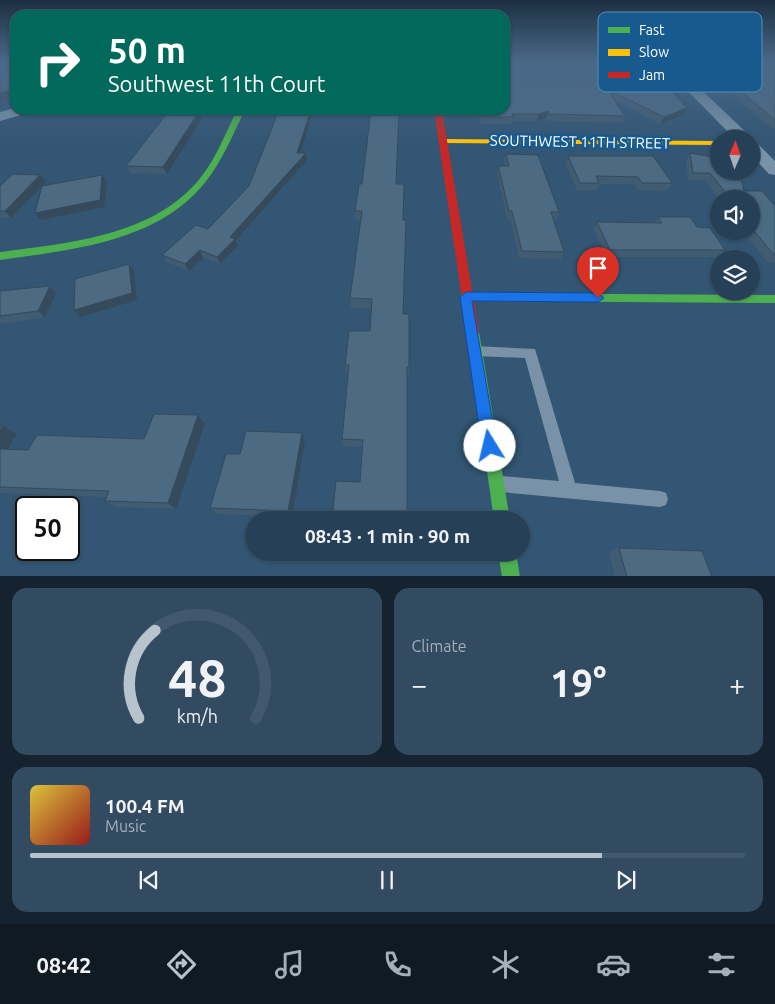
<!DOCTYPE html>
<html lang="en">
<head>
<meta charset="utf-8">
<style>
	body { margin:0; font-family:Ubuntu,sans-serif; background:#324b61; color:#f1f3f6; height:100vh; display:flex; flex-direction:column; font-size:19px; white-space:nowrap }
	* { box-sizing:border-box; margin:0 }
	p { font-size:16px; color:#a4afba }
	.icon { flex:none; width:28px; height:28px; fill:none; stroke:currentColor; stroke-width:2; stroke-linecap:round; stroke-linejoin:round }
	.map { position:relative; height:576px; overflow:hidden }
	.drawer { display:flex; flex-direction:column; gap:12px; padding:12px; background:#152330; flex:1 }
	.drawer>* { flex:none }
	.guide { position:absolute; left:10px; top:10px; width:500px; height:105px; border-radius:15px; box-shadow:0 1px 4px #0004,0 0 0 1px #42596d; background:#00695c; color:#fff; overflow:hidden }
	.needle { width:32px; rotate:2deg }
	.fabs { position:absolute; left:710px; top:130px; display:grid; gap:10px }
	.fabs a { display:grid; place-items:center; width:50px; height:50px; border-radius:50%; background:#264057; box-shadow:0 1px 4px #0004,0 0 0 1px #42596d; font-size:25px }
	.speed { position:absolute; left:15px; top:496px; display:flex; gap:10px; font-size:25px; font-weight:700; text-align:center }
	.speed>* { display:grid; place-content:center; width:65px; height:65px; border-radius:50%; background:#264057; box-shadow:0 1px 4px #0004,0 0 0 1px #42596d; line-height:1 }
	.speed .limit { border:2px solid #111; border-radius:8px; background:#fff; color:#111 }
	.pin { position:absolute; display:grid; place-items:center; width:42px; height:42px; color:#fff; margin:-51px -21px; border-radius:50% 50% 50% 0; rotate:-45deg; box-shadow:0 0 5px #0007 }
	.pin .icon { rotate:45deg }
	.me { position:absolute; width:55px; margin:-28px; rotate:351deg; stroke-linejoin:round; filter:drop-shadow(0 0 4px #0008) }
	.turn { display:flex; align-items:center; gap:18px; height:105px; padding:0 15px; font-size:22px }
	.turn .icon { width:65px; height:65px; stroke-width:2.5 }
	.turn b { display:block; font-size:35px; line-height:42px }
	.big { font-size:38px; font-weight:600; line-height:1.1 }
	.drawer .widget { flex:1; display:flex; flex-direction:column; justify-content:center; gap:8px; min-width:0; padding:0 18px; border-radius:15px; background:#324b61 }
	.drawer .dial { align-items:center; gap:0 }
	.dial svg { height:130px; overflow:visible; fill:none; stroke:#42596d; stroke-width:7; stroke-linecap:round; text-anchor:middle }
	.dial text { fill:#f1f3f6; stroke:none }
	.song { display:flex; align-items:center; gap:15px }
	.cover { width:60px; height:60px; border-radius:8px; background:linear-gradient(135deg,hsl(50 70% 55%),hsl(0 70% 35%)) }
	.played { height:5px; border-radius:2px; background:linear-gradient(90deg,#b7c4ce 80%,#42596d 80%) }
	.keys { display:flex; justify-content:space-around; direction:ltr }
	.heat { display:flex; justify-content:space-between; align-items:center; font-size:28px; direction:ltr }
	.drawer .tiles { flex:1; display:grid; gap:12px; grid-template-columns:1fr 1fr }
	.widget:last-child { grid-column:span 2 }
	.trip { position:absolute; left:245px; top:511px; width:285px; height:50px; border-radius:25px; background:#264057; box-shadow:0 1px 4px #0004,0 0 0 1px #42596d; font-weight:600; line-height:50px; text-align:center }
	.menu { display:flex; height:80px; justify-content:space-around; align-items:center; background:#0f1a23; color:#a4afba }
	.menu .icon { width:35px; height:35px }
	.menu .active { color:#b7c4ce }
	.menu b { font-size:22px; color:#f1f3f6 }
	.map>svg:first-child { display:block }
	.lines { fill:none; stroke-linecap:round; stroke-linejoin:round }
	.lane { fill:#7992a7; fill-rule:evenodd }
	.street { fill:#7992a7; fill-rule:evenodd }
	.fast { fill:#4caf50; fill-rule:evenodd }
	.slow { fill:#ffc107; fill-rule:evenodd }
	.jam { fill:#c62828; fill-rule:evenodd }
	.wall { fill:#415b70 }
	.shaded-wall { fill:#354a5b }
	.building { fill:#4c6a82; stroke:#354a5b }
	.route { fill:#1a73e8; stroke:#114b97 }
	.labels { text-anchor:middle; stroke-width:5; stroke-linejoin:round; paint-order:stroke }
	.far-street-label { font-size:15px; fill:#fff; stroke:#165a90 }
	.key { fill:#165a90; stroke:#5c8cb1; stroke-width:1 }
	.key-label { font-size:14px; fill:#fff }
</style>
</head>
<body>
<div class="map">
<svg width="775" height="577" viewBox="0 0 775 577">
	<rect width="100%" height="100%" fill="#325674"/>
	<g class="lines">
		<polygon class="lane" points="476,346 535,349 575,483 660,491 666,493 668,499 666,505 660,507 501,492 495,490 493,484 495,478 501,476 559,481 525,358 476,356 472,355 470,351 472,347"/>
		<g class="street">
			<polygon points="658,61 671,61 750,136 752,139 751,140 735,139"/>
			<polygon points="15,108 15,110 30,110 28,113 0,121 0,112"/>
			<polygon points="751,141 757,143 775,161 775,175 769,174 751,155"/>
		</g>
		<g class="fast">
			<path d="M237,110H245C233,134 223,159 207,180C160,242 71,250 0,260V252C69,243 155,236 201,177C217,157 226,132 237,110Z"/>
			<polygon points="466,293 775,295 775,303 466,301 462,300 460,297 462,294"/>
			<polygon points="473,327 477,328 479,332 510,520 494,520 467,332 469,328"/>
			<polygon points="498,552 516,552 520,577 502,577"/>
		</g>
		<polygon class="slow" points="439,139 719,141 719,145 442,143 439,143"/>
		<polygon class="jam" points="434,110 442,110 479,332 477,336 473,337 469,336 467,332"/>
	</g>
	<g class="wall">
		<polygon points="511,61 639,61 683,115 660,124 616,101 625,116 622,123 547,121 546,118 537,121 512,121 511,124 481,124 477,110 505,110 513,66"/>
		<polygon points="694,61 775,61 775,128 771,128"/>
		<polygon points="165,110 167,174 130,173 126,166 162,120 161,116"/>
		<polygon points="279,110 314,110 300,153 306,153 307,160 236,240 238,246 220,264 203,258 189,271 166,262 162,255 208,229 249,186"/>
		<polygon points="690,153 752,174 747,181 742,181 744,191 775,206 775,262 767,262 743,231 751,231 751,199 719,199 705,180 688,180 686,160"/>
		<polygon points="506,154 559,212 556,220 553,220 564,252 561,259 519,258 510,219 507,219 497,173 498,166 505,166 504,161"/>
		<polygon points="568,156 672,183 667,191 638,190 634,184 599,184 596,190 577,190 565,163"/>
		<polygon points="46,182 11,218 0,218 0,186"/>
		<polygon points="396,184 403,314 409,367 409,376 407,376 360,482 363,447 343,446 342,439 348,374 346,374 345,365 370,331 372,308 351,308 350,298 361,220 356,220 355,211"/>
		<polygon points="658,217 697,227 725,250 719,257 606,257 594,229 597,222 654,223"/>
		<polygon points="50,286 56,293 45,318 0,324 0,291"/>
		<polygon points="198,415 205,424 176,509 116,507 105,501 106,497 0,493 0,426 3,426 17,434 8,450 28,450 144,439"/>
		<polygon points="305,441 292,517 218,514 210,508 240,454"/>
		<polygon points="619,548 712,577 615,577 609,552"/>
	</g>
	<g class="shaded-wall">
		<polygon points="15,89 15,97 0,101 0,93"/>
		<polygon points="687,108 683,115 660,124 664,117"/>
		<polygon points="200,110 207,110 167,174 163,167"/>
		<polygon points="311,110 314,110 298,160 297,153"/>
		<polygon points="548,111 546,118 537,121 539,114"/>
		<polygon points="306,153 307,160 236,240 238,246 220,264 217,257 230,237"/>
		<polygon points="40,175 46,182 11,218 5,211"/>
		<polygon points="102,175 107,182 104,207 41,220 35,213"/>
		<polygon points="200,250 203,258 189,271 185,264"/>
		<polygon points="129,264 134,271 137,300 80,317 74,310"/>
		<polygon points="50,286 56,293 45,318 38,311"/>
		<polygon points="198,415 205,424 176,509 168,503"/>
		<polygon points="3,426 17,434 3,457 0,455 0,431"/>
		<polygon points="302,433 305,441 292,517 288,511"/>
	</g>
	<g class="building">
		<polygon points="0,61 15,61 15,89 0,93"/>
		<polygon points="515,61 639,61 660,85 666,85 687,108 664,117 607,89 625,116 549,114 548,111 539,114 512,114 513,117 482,117 480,110 505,110 505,66 517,66"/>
		<polygon points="705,61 775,61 775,120"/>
		<polygon points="165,110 200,110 163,167 126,166 165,116 161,116"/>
		<polygon points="279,110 311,110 297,153 306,153 230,237 235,239 217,257 200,250 185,264 162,255 196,225 208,229 249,186"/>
		<polygon points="371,110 399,110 396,184 404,184 403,220 406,220 403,314 409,314 409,367 407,367 407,520 332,520 336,481 360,482 363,440 342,439 349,365 345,365 349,331 370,331 372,299 350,298 362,211 355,211 359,184 362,184"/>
		<polygon points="690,153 719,158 719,171 751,171 751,164 753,164 752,174 740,174 744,191 762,191 775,206 775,255 774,255 751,227 751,199 731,199 710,173 693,173"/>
		<polygon points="506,154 538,155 559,212 551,212 564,252 522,251 512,211 509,211 498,166 509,166"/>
		<polygon points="568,156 653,156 672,183 642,183 638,177 596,176 599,183 580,183"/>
		<polygon points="13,174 40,175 5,211 0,211 0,186"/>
		<polygon points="102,175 100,200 35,213 42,186"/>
		<polygon points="658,217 690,217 697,227 710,228 725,250 610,250 597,222 662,223"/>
		<polygon points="129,264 132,293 74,310 75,279"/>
		<polygon points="50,286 38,311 0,316 0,291"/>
		<polygon points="154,414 198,415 168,503 105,501 109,491 0,487 0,449 28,450 37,435 144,439"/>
		<polygon points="0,426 3,426 0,431"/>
		<polygon points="246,431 302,433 288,511 210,508 226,454 240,454"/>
		<polygon points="619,548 702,551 712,577 627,577"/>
	</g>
	<linearGradient id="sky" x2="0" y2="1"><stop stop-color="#1c2f40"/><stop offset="0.43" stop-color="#496888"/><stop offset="1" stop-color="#496888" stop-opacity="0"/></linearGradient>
	<rect width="775" height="142" fill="url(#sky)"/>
	<polygon class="route" points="466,292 598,293 604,298 598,302 472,301 497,446 495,451 490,453 485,451 482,446 460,297"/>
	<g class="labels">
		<g class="far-street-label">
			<text transform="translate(580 142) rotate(1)" y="5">SOUTHWEST 11TH STREET</text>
		</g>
	</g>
	<rect x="598" y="12" width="164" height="80" rx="8" class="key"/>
	<rect x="608" y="27" width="22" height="6" fill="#4caf50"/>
	<rect x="608" y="49" width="22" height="7" fill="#ffc107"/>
	<rect x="608" y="72" width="22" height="6" fill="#c62828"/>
	<g class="key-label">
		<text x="639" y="35">Fast</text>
		<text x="639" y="57">Slow</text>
		<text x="639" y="80">Jam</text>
	</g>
</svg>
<div class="fabs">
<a><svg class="needle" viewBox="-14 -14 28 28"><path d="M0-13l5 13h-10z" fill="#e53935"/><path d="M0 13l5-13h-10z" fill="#a4afba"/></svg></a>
<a><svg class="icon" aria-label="sound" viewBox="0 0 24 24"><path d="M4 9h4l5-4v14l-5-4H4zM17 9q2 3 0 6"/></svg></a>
<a><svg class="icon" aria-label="layers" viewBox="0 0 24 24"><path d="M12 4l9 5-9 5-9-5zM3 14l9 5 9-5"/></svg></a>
</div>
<div class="speed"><div class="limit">50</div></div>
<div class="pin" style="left:598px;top:298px;background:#d93025"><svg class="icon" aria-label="arrive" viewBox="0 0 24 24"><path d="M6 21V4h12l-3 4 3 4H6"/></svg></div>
<svg class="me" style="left:490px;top:446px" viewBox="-20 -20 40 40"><circle r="19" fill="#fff"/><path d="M0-13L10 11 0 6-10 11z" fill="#1a73e8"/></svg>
<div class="trip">08:43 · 1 min · 90 m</div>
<div class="guide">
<div class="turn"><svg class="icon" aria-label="right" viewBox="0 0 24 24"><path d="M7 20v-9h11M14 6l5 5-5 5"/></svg><div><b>50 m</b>Southwest 11th Court</div></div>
</div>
</div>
<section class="drawer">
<div class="tiles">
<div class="widget dial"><svg viewBox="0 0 100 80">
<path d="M14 69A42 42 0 1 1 86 69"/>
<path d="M14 69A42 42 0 0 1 24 15" stroke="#b7c4ce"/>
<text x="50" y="56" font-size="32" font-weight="700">48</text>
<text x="50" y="72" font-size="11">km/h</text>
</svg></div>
<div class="widget"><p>Climate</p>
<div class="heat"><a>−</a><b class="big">19°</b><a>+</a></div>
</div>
<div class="widget">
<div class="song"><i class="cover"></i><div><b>100.4 FM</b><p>Music</p></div></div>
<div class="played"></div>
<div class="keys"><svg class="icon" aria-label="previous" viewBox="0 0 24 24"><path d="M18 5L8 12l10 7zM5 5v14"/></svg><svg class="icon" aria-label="pause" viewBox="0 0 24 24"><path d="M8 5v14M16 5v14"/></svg><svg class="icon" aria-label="next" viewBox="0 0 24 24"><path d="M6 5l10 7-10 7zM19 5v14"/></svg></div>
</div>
</div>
</section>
<nav class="menu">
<b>08:42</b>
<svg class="icon active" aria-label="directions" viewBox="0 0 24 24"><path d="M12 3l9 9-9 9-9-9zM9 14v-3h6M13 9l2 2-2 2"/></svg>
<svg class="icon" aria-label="music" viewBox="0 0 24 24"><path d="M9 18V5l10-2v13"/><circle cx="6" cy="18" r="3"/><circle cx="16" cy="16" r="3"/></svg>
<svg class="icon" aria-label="phone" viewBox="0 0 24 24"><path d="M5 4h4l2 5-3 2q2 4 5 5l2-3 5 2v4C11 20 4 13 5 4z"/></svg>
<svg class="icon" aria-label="climate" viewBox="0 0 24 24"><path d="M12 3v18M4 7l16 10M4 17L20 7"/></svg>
<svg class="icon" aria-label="car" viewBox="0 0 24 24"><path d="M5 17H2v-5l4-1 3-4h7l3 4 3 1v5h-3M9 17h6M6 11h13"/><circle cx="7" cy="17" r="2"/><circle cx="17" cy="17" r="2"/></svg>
<svg class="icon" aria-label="filters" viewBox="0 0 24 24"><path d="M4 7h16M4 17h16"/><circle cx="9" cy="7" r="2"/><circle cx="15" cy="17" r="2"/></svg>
</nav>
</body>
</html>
